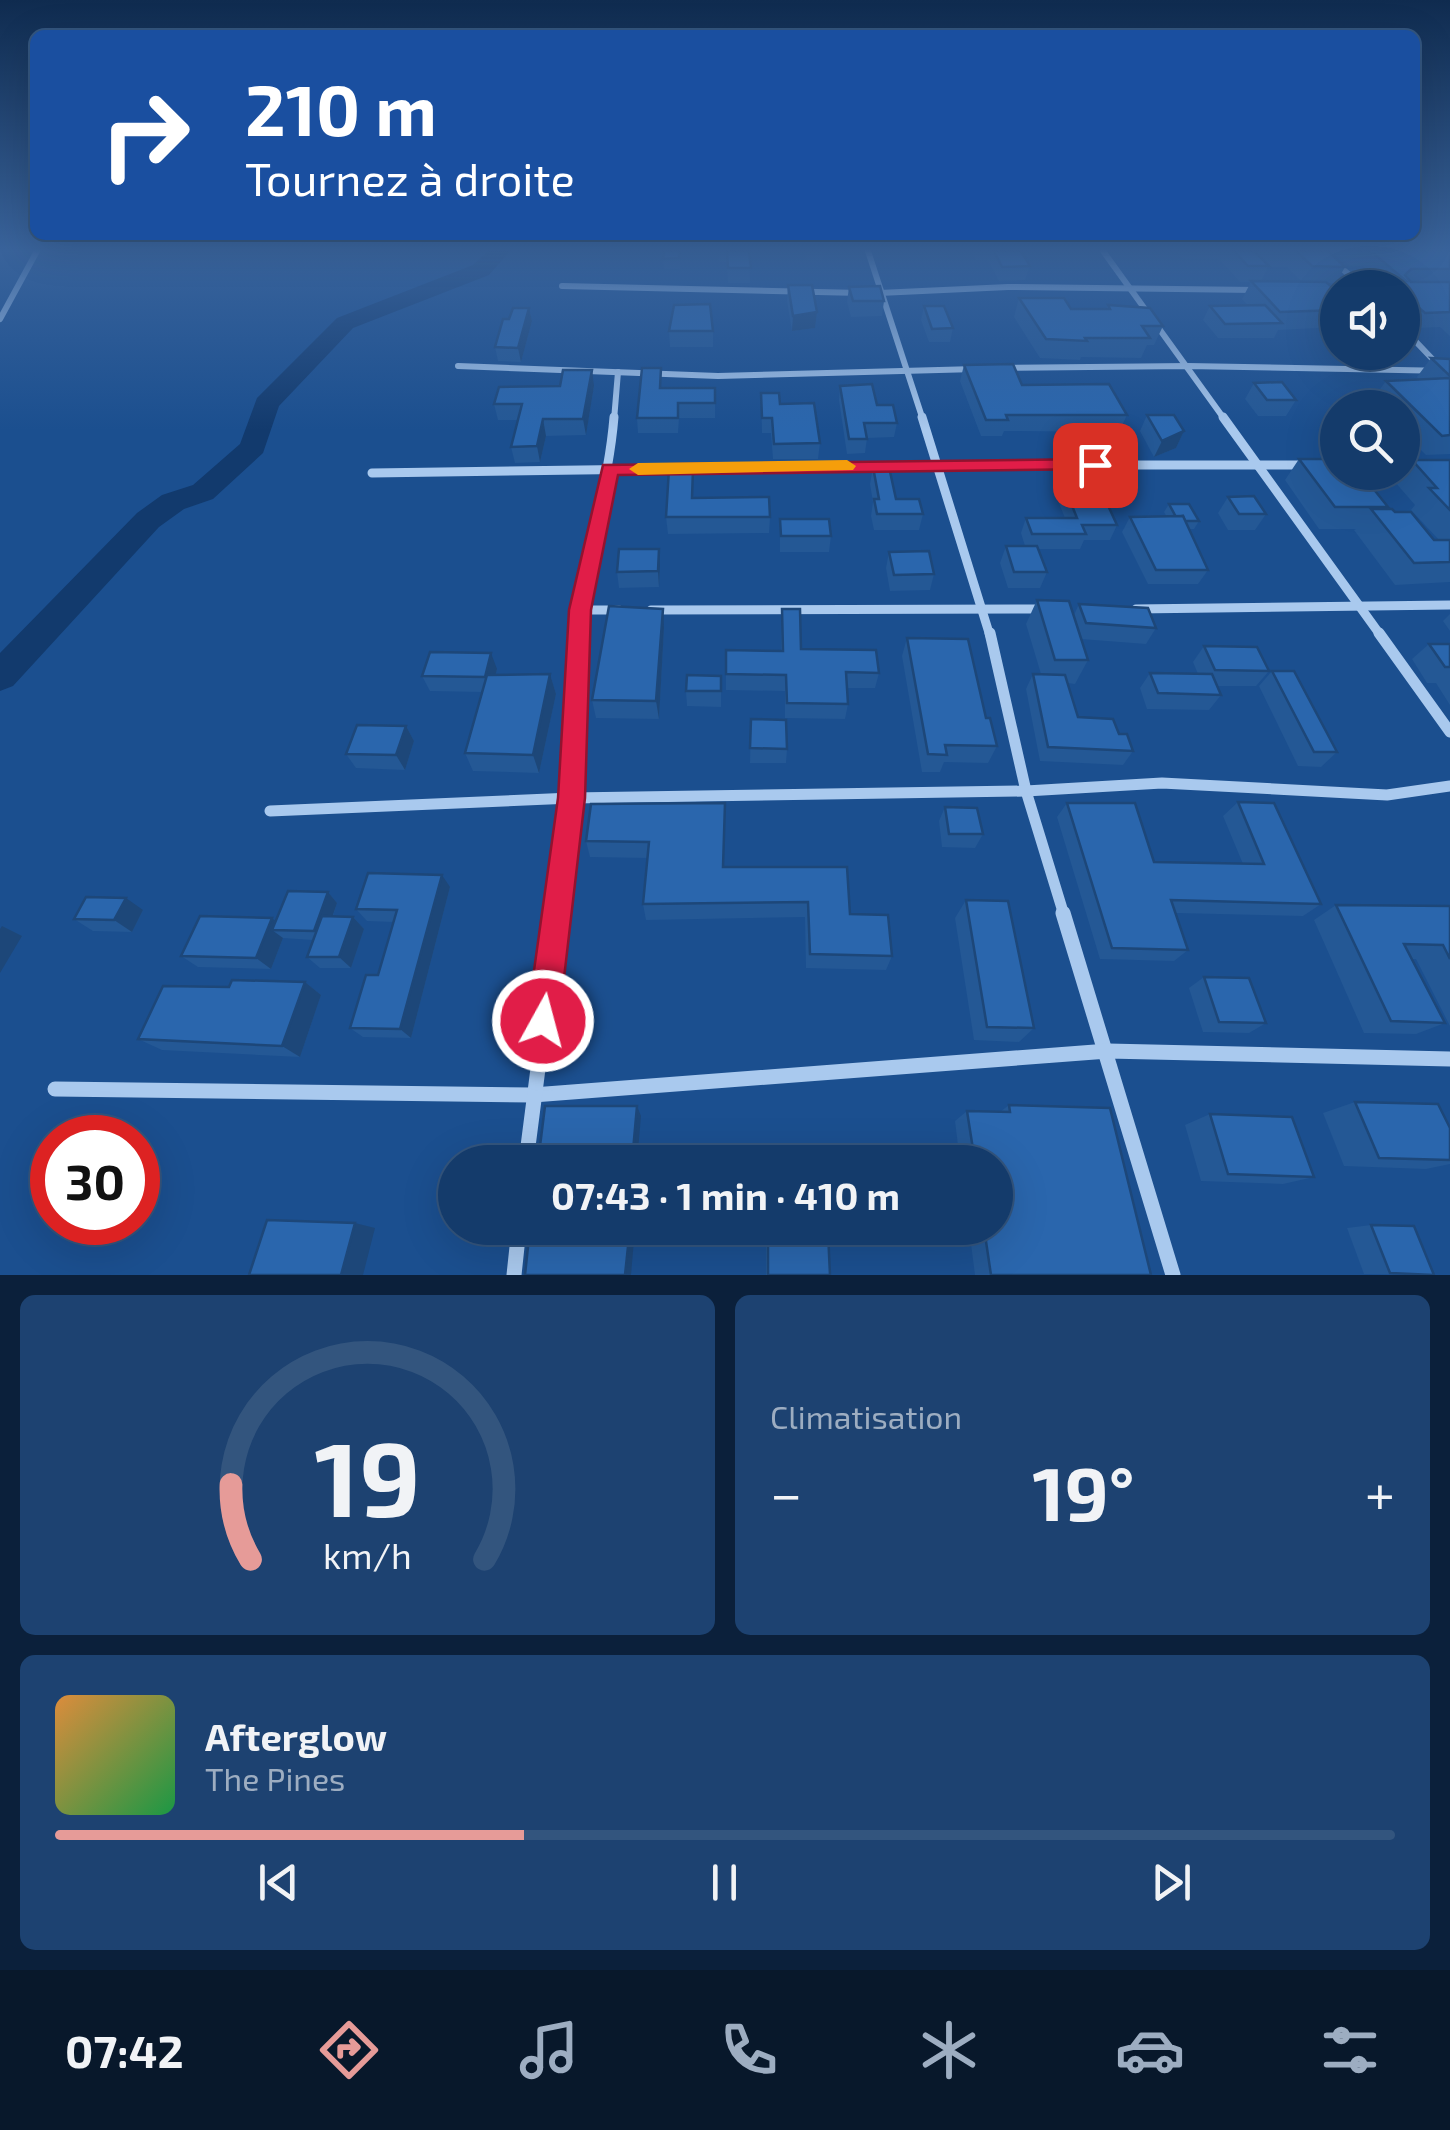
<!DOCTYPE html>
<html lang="fr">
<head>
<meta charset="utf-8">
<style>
	body { margin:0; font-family:"Exo 2",sans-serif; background:#1d4271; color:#f1f3f6; height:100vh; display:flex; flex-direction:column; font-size:38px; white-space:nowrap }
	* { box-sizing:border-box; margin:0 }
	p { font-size:32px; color:#9dadc1 }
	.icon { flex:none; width:55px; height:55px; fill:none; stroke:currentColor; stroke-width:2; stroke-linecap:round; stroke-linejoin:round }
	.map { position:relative; height:1275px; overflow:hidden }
	.side { display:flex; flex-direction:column; gap:20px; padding:20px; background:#0b203b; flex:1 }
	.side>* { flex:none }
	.hud { position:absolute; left:30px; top:30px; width:1390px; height:210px; border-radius:15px; box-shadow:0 10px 40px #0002,0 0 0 2px #33557e; background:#1a4fa0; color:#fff; overflow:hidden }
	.controls { position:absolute; left:1320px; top:270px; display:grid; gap:20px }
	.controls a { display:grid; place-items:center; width:100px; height:100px; border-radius:50%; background:#143b6b; box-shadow:0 10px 40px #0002,0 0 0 2px #33557e; font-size:50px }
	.speed { position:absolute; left:30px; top:1115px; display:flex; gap:20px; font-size:50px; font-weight:700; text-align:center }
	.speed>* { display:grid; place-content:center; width:130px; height:130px; border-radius:50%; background:#143b6b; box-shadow:0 10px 40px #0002,0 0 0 2px #33557e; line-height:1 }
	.speed .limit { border:15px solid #d22; background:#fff; color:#111 }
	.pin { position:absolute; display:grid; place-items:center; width:85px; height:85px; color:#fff; margin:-42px; border-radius:20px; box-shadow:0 5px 15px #0006 }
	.me { position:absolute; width:110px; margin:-55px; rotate:7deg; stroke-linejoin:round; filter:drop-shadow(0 0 8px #0008) }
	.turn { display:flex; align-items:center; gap:35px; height:210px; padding:0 50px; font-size:45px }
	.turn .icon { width:130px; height:130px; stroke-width:2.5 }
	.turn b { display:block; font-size:70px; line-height:85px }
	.big { font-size:75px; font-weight:700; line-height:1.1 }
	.side .tile { flex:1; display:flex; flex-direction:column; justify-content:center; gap:15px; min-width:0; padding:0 35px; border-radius:15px; background:#1d4271 }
	.side .dial { align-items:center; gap:0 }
	.dial svg { height:260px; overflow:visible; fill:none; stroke:#33557e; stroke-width:7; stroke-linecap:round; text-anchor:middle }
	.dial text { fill:#f1f3f6; stroke:none }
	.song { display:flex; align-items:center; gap:30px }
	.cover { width:120px; height:120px; border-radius:15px; background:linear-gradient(135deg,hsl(30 70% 55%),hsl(140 70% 35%)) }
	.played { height:10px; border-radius:5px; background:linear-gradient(90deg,#e69b98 35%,#33557e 35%) }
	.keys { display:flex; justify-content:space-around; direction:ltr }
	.heat { display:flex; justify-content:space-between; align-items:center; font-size:55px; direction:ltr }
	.side .tiles { flex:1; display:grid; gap:20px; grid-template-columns:1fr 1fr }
	.tile:last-child { grid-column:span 2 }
	.trip { position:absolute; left:438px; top:1145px; width:575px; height:100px; border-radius:50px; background:#143b6b; box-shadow:0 10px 40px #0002,0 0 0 2px #33557e; font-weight:700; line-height:100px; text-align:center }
	.tab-bar { display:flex; height:160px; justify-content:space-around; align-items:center; background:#08182b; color:#9dadc1 }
	.tab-bar .icon { width:70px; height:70px }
	.tab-bar .selected { color:#e69b98 }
	.tab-bar b { font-size:45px; color:#f1f3f6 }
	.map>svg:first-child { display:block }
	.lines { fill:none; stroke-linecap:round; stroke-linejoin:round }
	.river { fill:#123a6d; fill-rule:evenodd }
	.minor-far3 { stroke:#a9c9ee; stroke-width:6 }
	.minor-far2 { stroke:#a9c9ee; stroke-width:9 }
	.minor-far1 { stroke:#a9c9ee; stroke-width:11 }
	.minor { stroke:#a9c9ee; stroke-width:15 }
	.wall { fill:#245895; fill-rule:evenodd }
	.shaded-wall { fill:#1d4779 }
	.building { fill:#2a66ad; stroke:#1d4779; stroke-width:2.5 }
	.route { fill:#e11d48; stroke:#92132f; stroke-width:2.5 }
	.slow { fill:#f59e0b }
</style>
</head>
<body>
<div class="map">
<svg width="1450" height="1275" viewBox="0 0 1450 1275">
	<rect width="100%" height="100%" fill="#1b4f8f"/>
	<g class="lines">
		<polygon class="river" points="488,251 510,251 489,275 353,328 279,406 263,453 213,499 184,509 159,527 13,686 0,691 0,653 137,513 162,495 193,485 240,444 257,398 337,318 473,265"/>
		<g class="minor-far3">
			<polyline points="868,251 923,420"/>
			<polyline points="1103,251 1225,420"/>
			<polyline points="1321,251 1365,288"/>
			<polyline points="562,286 862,293"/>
			<polyline points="879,293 1008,287 1257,290"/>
			<polyline points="0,319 37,251"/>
			<polyline points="1402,327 1439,366"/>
			<polyline points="458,366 718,376 976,369"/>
			<polyline points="1003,368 1188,366 1450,371"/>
			<polyline points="614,420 618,372"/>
		</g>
		<g class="minor-far2">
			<polyline points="922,417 990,636"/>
			<polyline points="1223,417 1381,636"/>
			<polyline points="372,473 935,465 1307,465"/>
			<polyline points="1136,609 1450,605"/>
			<polyline points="580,610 619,610"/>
			<polyline points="651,610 1044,609"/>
			<path d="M579,636C582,562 608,491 614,417"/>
		</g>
		<g class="minor-far1">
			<polyline points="990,633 1026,791 1064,915"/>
			<polyline points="1379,633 1450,732"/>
			<polyline points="270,811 572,798 1026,791 1162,783 1387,795 1450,786"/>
			<polyline points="557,915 572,798 579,633"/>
		</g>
		<g class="minor">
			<polyline points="1063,913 1173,1275"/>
			<polyline points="55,1089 533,1095 1108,1051 1450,1059"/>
			<polyline points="526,1162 558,913"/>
			<polyline points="514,1275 519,1228"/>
		</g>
	</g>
	<g class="wall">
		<polygon points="680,251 680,269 664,269 663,259"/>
		<polygon points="719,251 749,251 750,283 728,283 727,262 719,262"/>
		<polygon points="805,251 823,251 823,260 806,260"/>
		<polygon points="972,251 1021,251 1030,266 1025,280 999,281 988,260 976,260"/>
		<path d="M1176,251H1328L1345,267L1336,283H1328L1338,292V327L1278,330L1274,338H1218L1203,320L1210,306L1248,305L1242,299L1251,282H1240L1219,259H1183ZM1268,267H1287L1301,281H1261Z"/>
		<polygon points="1333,251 1450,251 1450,336 1440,327 1415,328 1402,316 1402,288 1385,288 1386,286 1363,266 1350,266"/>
		<polygon points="788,285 817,312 815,328 792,331 787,301"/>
		<polygon points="849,287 884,301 882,316 851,317 847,302"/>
		<polygon points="1019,298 1071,309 1106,309 1108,305 1163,326 1154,345 1147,345 1141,358 1081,357 1080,360 1040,358 1014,317"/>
		<polygon points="924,306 953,328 950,342 929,342 921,320"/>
		<polygon points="529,308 532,321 521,362 498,361 495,347 509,319"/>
		<polygon points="669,331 713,331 713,347 670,347"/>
		<polygon points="1431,358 1450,359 1450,454 1426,455 1402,431 1402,408 1379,408 1372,400 1386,381 1419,380 1417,377"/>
		<polygon points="964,365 1022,385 1127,415 1119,432 1004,431 1002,436 981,436 960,381"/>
		<polygon points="1254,383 1296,400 1286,416 1258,416 1245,399"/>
		<polygon points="594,386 586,435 546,436 540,462 515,463 511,447 518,420 498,420 494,404"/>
		<polygon points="840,386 877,405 897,423 894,437 867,438 865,453 847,454 839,400"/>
		<polygon points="662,388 715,388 715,418 679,418 678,433 638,433 637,418"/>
		<polygon points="761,393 780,404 820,443 818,459 773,459 771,433 762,433"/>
		<polygon points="1147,415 1184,431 1176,448 1154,457 1140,431"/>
		<polygon points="1299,459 1388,507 1387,509 1395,512 1434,540 1439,540 1411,510 1415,505 1395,482 1412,460 1450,460 1450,582 1395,585 1354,530 1356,529 1319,529 1285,480"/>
		<polygon points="873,467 896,499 923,514 919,530 874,530 871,516 873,502 870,484"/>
		<polygon points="1060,476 1117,525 1110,540 1084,540 1080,549 1038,549 1047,572 1040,588 1008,588 1000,563 1006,546 1025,546 1021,533 1026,518 1065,518 1054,491"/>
		<polygon points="1228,497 1266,514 1255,530 1228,530 1218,513"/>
		<polygon points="1169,504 1199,521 1194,529 1189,529 1208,570 1198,584 1148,584 1122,532 1130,517 1167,517 1164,512"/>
		<polygon points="666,517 770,517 769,533 668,534"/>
		<polygon points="780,519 831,536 829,552 780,552"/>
		<polygon points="659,549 660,565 659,587 619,588 617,572"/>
		<polygon points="889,552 934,574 930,590 890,591 886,568"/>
		<polygon points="1037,600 1074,615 1079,604 1156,628 1146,644 1081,639 1088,660 1075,684 1067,683 1078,717 1119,734 1133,751 1123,765 1040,761 1026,689 1033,674 1041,674 1026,624"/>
		<polygon points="782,609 801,649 879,673 875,688 847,688 848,704 845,719 785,718 785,691 726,690 726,650 781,651"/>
		<polygon points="1450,614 1450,631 1443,621"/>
		<polygon points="664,628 659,719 596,718 592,700"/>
		<polygon points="907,638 986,718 997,746 988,763 944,762 940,772 922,772 902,656"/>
		<polygon points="1429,644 1450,644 1450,705 1436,683 1427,683 1412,659"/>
		<polygon points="1204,646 1269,671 1256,686 1217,686 1221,695 1209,710 1147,709 1140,688 1150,673 1198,674 1193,662"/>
		<polygon points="497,669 495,675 550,674 556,694 539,773 473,771 465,753 482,692 430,691 422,676"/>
		<polygon points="1272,671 1337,752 1321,767 1298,766 1259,686"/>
		<polygon points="721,676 721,707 687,706 686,691"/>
		<polygon points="751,719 787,749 786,763 750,763"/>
		<polygon points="406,726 414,741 405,770 356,768 346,754"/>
		<polygon points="1238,802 1321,904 1303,916 1176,913 1188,950 1174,961 1100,959 1057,817 1067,803 1154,862 1243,864 1223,816"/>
		<polygon points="591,804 724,867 850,914 892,956 886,970 806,968 805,917 646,920 643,904 648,858 590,857 586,841"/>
		<polygon points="945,807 983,834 975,848 942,847 939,821"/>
		<polygon points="450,887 411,1038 363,1037 350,1028 378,975 394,922 367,921 356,909"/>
		<polygon points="328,892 337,903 333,916 353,917 364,929 351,968 320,968 307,957 313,940 283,938 271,969 198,967 181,956 276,921"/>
		<polygon points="966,900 1034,1028 1019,1042 974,1040 955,918"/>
		<polygon points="1336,905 1450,906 1450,1026 1416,959 1412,959 1445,1023 1416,1034 1364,1033 1314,920"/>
		<polygon points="143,910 132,932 93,931 74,919"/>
		<polygon points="1204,977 1266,1023 1249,1033 1203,1032 1189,988"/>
		<polygon points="305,982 321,995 300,1057 162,1050 138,1039 229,987"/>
		<polygon points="1355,1102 1450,1128 1450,1164 1426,1169 1344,1166 1323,1113"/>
		<polygon points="1009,1105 1151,1275 975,1275 969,1228 995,1228 995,1162 960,1162 955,1121 967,1111 1000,1112"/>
		<polygon points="1210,1114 1314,1177 1283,1184 1201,1181 1185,1125"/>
		<polygon points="1371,1225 1434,1275 1364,1274 1347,1228"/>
		<polygon points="768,1230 830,1275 766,1275 766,1233"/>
	</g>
	<g class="shaded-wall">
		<polygon points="529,308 532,321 521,362 518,348"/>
		<polygon points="817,312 815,328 792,331 793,316"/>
		<polygon points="592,370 594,386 586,435 583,419"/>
		<polygon points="543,419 546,436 540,462 537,446"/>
		<polygon points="1184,431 1176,448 1154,457 1162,441"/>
		<polygon points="659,549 660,565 659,587 658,571"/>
		<polygon points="663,609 664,628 659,719 656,701"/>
		<polygon points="491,653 497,669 491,693 485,677"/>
		<polygon points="550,674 556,694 539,773 533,755"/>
		<polygon points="406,726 414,741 405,770 396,755"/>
		<polygon points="442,875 450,887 411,1038 400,1029"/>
		<polygon points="328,892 337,903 324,941 314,931"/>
		<polygon points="126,898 143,910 132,932 114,920"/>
		<polygon points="353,917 364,929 351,968 339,957"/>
		<polygon points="272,918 286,930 272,930 283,938 271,969 256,958"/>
		<polygon points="2,926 22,936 0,973 0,929"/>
		<polygon points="305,982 321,995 300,1057 282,1046"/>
		<polygon points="637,1106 641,1116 637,1162 632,1162"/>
		<polygon points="355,1223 375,1228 363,1275 341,1275"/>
		<polygon points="630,1228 635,1228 631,1275 625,1275"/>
	</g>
	<g class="building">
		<polygon points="664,251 680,251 679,258 663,259"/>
		<polygon points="727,251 749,251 751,268 728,268"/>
		<polygon points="994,251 1021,251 1030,266 1002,267"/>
		<polygon points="1234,251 1258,251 1254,251 1269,266 1248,266"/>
		<polygon points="1296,251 1328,251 1345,267 1312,266"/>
		<polygon points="1357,251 1450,251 1450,269 1411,269 1405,275 1411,282 1450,282 1450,312 1425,313 1402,293 1402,288 1396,288 1389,281 1406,281 1372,252"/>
		<polygon points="1251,281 1326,282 1338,292 1338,310 1280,312"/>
		<polygon points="788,285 812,285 817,312 793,316"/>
		<polygon points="880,286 884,301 853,301 849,287"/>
		<polygon points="1019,298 1064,298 1071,309 1110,309 1108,305 1150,308 1163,326 1142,326 1150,338 1085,338 1087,341 1046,339"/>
		<polygon points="710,304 713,331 669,331 674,305"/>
		<polygon points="1265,305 1282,323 1225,324 1210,306"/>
		<polygon points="924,306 944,306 953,328 932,329"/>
		<polygon points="513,308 529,308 518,348 495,347 503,319 509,319"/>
		<polygon points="1431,358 1450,359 1450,376"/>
		<polygon points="1013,364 1022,385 1109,384 1127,415 1006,415 1008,420 986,420 964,365"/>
		<polygon points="642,368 661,368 660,388 715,388 715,403 678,403 678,418 637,418"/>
		<polygon points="563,370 592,370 583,419 543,419 537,446 511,447 522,404 494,404 499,387 560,386"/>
		<polygon points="1450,378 1450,435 1442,436 1386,381"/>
		<polygon points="1282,382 1296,400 1267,400 1254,383"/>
		<polygon points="872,384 877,405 893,405 897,423 864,423 867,439 849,439 840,386"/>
		<polygon points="761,393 779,393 780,404 814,403 820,443 774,444 772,418 762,418"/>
		<polygon points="1147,415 1174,415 1184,431 1162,441"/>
		<polygon points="1299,459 1338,459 1338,472 1360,472 1388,507 1335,507"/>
		<polygon points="1412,460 1450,460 1450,510 1429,488 1437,488"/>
		<polygon points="873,467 889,467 896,499 919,499 923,514 877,514 874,499 879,499"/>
		<polygon points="669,469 693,469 692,498 769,497 770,517 666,517"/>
		<polygon points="1094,475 1117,525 1082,525 1086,534 1032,534 1026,518 1077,518 1060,476"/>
		<polygon points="1254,496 1266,514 1239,514 1228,497"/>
		<polygon points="1169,504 1189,504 1199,521 1185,521 1183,516 1176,517"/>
		<polygon points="1371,509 1392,509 1395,512 1411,512 1434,540 1450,540 1450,562 1414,563"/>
		<polygon points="1183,516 1208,570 1156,570 1130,517"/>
		<polygon points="780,519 829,519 831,536 781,536"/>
		<polygon points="1006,546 1037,546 1047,572 1014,572"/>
		<polygon points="619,549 659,549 658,571 617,572"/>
		<polygon points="929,551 934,574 894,575 889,552"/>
		<polygon points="1037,600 1069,601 1088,660 1055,660"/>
		<polygon points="1079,604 1148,608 1156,628 1086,623"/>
		<polygon points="609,606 663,609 656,701 592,700"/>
		<polygon points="782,609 800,609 801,649 876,650 879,673 846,672 848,704 787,703 786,675 726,674 726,650 783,651"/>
		<polygon points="907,638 968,639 986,718 990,718 997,746 945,745 947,755 928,754"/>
		<polygon points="1429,644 1450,644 1450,667 1445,667"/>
		<polygon points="1204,646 1257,647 1269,671 1215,670"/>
		<polygon points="430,652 491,653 485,677 422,676"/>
		<polygon points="1272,671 1294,671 1337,752 1314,752"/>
		<polygon points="1150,673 1212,674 1221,695 1158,693"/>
		<polygon points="550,674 533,755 465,753 487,675"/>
		<polygon points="1033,674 1065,675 1078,717 1113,719 1119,734 1127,734 1133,751 1048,747"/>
		<polygon points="687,675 721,676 721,691 686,691"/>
		<polygon points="751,719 786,720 787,749 750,748"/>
		<polygon points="357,725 406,726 396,755 346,754"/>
		<polygon points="1238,802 1274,803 1321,904 1171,900 1188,950 1112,948 1067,803 1135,803 1154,862 1264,864"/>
		<polygon points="725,803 723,867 847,867 850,914 888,915 892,956 810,954 808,902 643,904 649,842 586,841 591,804"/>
		<polygon points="945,807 977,808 983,834 949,834"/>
		<polygon points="368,873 442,875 400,1029 350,1028 366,975 378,975 397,910 356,909"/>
		<polygon points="288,891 328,892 314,931 272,930"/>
		<polygon points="86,897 126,898 114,920 74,919"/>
		<polygon points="966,900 1008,901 1034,1028 987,1027"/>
		<polygon points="1336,905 1450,906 1450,959 1443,945 1404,944 1445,1023 1391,1021"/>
		<polygon points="200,916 272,918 256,958 181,956"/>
		<polygon points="322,916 353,917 339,957 307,957"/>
		<polygon points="1204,977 1249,978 1266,1023 1219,1022"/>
		<polygon points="232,980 305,982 282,1046 138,1039 163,986 229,987"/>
		<polygon points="1355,1102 1438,1104 1450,1128 1450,1160 1379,1158"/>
		<polygon points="1009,1105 1110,1108 1151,1275 991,1275 984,1228 995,1228 995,1162 975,1162 967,1111 1010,1112"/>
		<polygon points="545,1106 637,1106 632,1162 538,1162"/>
		<polygon points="1210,1114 1292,1117 1314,1177 1228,1174"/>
		<polygon points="267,1220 355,1223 341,1275 249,1275"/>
		<polygon points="1371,1225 1414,1226 1434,1275 1390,1273"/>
		<polygon points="530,1228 630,1228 625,1275 525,1275"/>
		<polygon points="768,1230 828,1232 830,1275 768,1275"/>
	</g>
	<linearGradient id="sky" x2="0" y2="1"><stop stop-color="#0f2b4f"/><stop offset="0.58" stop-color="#39639b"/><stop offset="1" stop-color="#39639b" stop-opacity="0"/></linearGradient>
	<rect width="1450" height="430" fill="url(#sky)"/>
	<polygon class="route" points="1095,459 1104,465 1102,469 618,475 591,610 585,798 559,1021 554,1032 543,1037 532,1032 527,1021 558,798 569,610 603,465"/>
	<polygon class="slow" points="847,460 856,466 853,470 638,475 629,469 638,463"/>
</svg>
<div class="controls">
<a><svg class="icon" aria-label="sound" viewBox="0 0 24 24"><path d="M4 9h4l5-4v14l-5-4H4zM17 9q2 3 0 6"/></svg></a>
<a><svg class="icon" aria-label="search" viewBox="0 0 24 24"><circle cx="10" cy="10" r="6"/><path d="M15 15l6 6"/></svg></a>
</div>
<div class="speed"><div class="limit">30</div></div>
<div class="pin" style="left:1095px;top:465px;background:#d93025"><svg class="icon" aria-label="arrive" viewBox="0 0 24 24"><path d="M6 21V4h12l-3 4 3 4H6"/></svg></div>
<svg class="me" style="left:543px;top:1021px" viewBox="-20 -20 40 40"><circle r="17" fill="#e11d48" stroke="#fff" stroke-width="3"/><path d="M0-11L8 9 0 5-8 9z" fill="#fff"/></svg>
<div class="trip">07:43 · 1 min · 410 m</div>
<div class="hud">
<div class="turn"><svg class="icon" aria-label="right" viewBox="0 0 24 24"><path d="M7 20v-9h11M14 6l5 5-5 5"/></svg><div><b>210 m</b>Tournez à droite</div></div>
</div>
</div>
<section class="side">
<div class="tiles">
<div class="tile dial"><svg viewBox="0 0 100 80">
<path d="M14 69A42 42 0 1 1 86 69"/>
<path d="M14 69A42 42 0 0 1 8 46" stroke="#e69b98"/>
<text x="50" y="56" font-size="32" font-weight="700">19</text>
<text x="50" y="72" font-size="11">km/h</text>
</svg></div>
<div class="tile"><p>Climatisation</p>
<div class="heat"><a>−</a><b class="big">19°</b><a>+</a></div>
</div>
<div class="tile">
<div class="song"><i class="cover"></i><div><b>Afterglow</b><p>The Pines</p></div></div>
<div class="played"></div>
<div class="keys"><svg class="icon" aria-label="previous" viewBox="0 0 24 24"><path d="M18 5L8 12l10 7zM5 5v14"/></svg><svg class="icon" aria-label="pause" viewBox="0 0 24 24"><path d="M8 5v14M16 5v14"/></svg><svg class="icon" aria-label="next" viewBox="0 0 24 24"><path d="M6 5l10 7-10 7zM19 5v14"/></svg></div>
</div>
</div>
</section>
<nav class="tab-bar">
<b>07:42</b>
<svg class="icon selected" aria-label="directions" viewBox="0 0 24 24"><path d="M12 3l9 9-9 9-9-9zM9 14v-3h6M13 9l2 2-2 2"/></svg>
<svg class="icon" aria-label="music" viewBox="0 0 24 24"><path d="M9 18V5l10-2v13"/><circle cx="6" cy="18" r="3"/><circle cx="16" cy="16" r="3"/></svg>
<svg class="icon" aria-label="phone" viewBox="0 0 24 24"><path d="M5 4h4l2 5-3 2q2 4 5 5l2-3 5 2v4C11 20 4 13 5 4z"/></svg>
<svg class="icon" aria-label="climate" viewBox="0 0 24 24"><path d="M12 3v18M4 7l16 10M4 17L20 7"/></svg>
<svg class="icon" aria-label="car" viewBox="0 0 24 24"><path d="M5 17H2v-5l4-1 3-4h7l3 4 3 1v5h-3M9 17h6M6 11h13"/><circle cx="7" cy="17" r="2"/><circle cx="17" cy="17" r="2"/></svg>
<svg class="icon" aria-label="filters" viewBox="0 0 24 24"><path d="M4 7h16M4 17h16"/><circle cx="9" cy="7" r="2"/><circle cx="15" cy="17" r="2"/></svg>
</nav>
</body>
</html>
